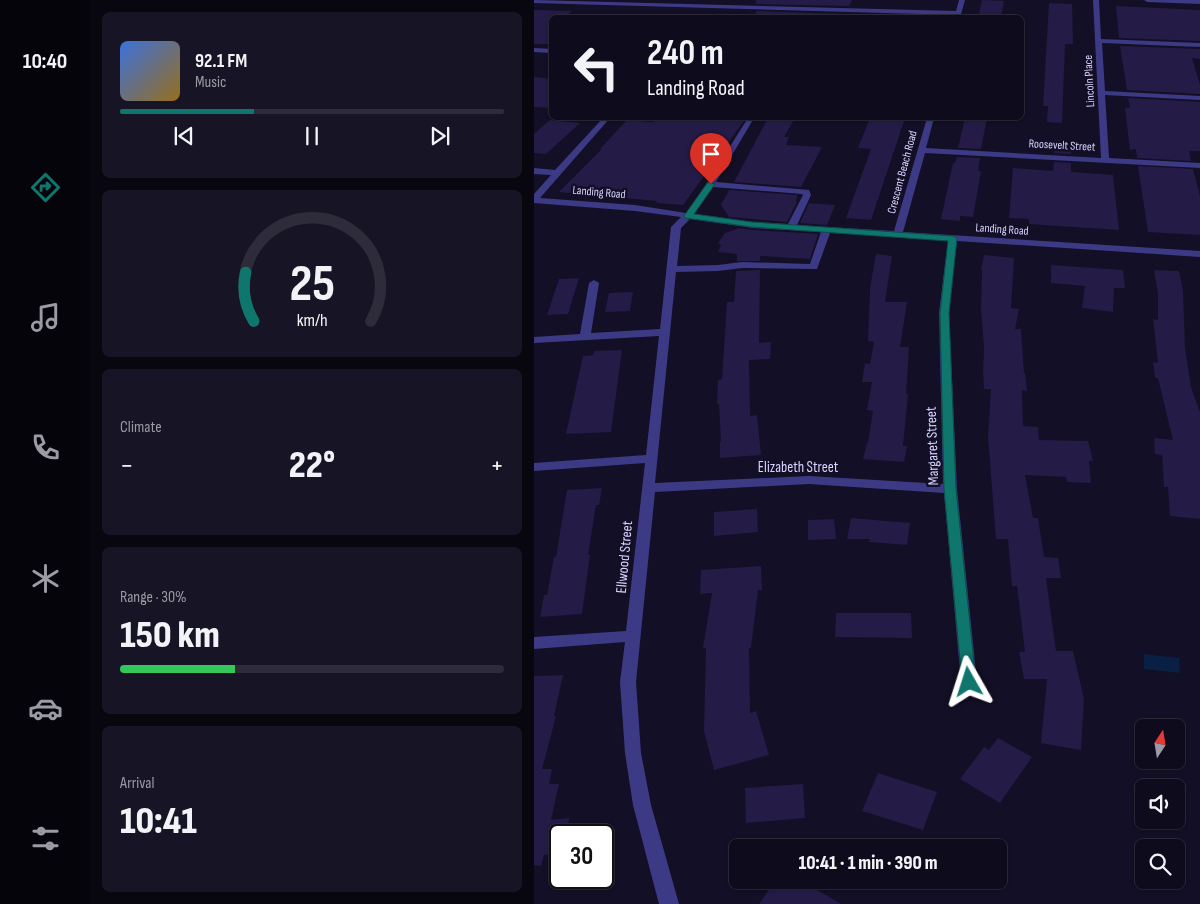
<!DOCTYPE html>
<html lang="en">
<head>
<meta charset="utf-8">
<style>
	body { margin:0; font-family:"Sofia Sans Condensed",sans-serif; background:#171425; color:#f1f3f6; height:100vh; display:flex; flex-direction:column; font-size:19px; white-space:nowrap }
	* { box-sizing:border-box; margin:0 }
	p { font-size:16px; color:#9b9ba3 }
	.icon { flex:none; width:28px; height:28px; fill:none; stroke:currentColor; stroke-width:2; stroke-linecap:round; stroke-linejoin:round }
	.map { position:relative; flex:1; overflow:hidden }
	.drawer { display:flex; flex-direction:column; gap:12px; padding:12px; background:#08060f; width:444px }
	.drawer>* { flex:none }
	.hud { position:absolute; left:15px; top:15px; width:475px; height:105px; border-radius:8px; box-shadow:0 1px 4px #0004,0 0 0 1px #2e2b3b; background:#0e0b1c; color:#f1f3f6; overflow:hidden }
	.needle { width:32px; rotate:12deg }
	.tools { position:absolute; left:601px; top:719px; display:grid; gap:10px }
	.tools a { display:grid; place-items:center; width:50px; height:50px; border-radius:8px; background:#0e0b1c; box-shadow:0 1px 4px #0004,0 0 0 1px #2e2b3b; font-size:25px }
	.speed { position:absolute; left:15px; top:824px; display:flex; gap:10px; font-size:25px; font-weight:700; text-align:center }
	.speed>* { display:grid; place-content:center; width:65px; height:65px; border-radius:50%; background:#0e0b1c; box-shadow:0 1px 4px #0004,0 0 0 1px #2e2b3b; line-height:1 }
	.speed .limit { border:2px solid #111; border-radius:8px; background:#fff; color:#111 }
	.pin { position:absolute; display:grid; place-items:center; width:42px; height:42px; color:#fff; margin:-51px -21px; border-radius:50% 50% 50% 0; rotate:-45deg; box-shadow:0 0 5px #0007 }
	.pin .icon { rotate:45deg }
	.me { position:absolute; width:55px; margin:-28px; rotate:354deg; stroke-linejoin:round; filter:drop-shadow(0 0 4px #0008) }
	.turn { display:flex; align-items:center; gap:18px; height:105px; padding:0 15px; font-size:22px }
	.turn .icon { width:65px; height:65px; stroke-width:2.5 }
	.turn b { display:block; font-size:35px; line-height:42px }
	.big { font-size:38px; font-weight:800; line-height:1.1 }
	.drawer .card { flex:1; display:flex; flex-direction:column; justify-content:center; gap:8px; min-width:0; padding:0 18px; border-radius:8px; background:#171425 }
	.drawer .dial { align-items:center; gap:0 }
	.dial svg { height:130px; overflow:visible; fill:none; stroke:#2e2b3b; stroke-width:7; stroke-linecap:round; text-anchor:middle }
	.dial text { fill:#f1f3f6; stroke:none }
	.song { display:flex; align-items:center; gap:15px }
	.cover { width:60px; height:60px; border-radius:8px; background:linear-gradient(135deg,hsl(220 70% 55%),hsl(40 70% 35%)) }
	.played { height:5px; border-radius:2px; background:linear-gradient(90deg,#0f766e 35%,#2e2b3b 35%) }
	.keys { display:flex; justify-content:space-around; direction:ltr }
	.heat { display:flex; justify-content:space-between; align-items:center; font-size:28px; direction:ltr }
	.charge { height:8px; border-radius:4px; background:linear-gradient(90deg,#34c759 30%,#2e2b3b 0) }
	.trip { position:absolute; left:195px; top:839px; width:278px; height:50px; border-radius:8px; background:#0e0b1c; box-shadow:0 1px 4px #0004,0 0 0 1px #2e2b3b; font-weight:800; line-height:50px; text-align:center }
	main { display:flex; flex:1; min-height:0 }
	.tabs { display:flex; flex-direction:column; width:90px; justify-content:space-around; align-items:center; background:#06040b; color:#9b9ba3 }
	.tabs .icon { width:35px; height:35px }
	.tabs .active { color:#0f766e }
	.tabs b { font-size:22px; color:#f1f3f6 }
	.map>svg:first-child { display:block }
	.water { fill:#0a1f44 }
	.building { fill:#241b47 }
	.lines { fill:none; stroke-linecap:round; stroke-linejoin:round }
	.minor { fill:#3d3a85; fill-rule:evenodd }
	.route { fill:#0f766e; stroke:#0a4d48 }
	.labels { text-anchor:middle; stroke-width:5; stroke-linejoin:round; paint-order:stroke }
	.far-street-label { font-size:12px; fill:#d9d4ff; stroke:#130f26 }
	.street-label { font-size:15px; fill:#d9d4ff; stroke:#130f26 }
</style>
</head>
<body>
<main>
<nav class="tabs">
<b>10:40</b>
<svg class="icon active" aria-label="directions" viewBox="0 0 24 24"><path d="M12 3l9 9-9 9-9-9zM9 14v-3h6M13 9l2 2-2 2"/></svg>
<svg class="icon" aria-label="music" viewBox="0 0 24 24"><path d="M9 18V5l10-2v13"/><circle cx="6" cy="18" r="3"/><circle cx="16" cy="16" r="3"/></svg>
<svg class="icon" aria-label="phone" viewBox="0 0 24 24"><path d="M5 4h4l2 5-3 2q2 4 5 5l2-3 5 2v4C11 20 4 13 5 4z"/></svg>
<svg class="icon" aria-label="climate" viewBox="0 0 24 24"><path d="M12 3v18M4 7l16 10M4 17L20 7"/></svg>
<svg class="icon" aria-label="car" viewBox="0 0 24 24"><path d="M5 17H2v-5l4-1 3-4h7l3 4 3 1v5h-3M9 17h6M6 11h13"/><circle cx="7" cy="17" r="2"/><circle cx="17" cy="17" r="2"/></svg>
<svg class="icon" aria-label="filters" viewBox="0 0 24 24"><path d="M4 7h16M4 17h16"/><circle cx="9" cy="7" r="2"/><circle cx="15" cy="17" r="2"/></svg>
</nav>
<section class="drawer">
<div class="card">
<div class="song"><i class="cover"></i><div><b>92.1 FM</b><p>Music</p></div></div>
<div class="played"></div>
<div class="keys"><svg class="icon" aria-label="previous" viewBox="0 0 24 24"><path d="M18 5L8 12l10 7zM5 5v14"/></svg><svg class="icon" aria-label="pause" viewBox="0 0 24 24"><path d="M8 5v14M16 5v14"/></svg><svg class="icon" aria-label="next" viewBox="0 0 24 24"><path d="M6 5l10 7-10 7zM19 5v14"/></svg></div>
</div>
<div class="card dial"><svg viewBox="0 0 100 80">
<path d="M14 69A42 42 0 1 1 86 69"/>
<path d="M14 69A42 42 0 0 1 9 39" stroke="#0f766e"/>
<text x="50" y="56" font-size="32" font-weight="700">25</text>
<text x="50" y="72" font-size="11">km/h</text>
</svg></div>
<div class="card"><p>Climate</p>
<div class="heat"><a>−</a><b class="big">22°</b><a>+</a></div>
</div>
<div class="card"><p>Range · 30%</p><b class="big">150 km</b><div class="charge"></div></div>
<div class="card"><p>Arrival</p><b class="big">10:41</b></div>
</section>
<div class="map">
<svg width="667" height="904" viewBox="0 0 667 904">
	<rect width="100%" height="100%" fill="#130f26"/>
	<polygon class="water" points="610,654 645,658 646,673 610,669"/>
	<g class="building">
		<polygon points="222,0 318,0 315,6 222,4"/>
		<polygon points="448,0 470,1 467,18 444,18"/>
		<polygon points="515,3 538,4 539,44 531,44 528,123 513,122 514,106 509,106"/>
		<polygon points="582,6 667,10 667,41 585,38"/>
		<polygon points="0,10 38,11 30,18 18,18 18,44 0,44"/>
		<polygon points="222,11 311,14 309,18 222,18"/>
		<polygon points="586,46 667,49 667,59 658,58 667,88 667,94 593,90"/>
		<polygon points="0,77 18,79 18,108 0,107"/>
		<polygon points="594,98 667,102 667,151 655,151 657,161 603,158 602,149 596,150 591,108 596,108"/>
		<polygon points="119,118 212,118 149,205 122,203 123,201 25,192 68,149 66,149 93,120 119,122"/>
		<polygon points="234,118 261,118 250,137 255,137 252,145 288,147 267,187 200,182"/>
		<polygon points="336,118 371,118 337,220 312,218 337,149 324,148"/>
		<polygon points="431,118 453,118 447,149 424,148"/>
		<polygon points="16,120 46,123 12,154 0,153 0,134"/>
		<polygon points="520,140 537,141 537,154 520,153"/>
		<polygon points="423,157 446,158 444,171 447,171 439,217 426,216 426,221 407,219 419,163 421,163"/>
		<polygon points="520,162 537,163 537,172 579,175 585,230 495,224 495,219 475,218 479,168 519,171"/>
		<polygon points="604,166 659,169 667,200 667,235 614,232"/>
		<polygon points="195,190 263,195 262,202 263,202 253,222 195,217 187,205"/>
		<polygon points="275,203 301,205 293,225 266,223"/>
		<polygon points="202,228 219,230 284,234 276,259 226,256 226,261 203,261 203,254 184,252 187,245 184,243 191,233 203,229"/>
		<polygon points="342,254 358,256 351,302 373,302 366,347 375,347 372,394 374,394 369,446 373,446 370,462 329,459 333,443 334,443 339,411 333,410 338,382 328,382 331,363 336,364 340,342 334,341 336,288"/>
		<polygon points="450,255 480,258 477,308 485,309 481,329 487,329 490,373 491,373 493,391 488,390 489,426 504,427 505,440 554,441 559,461 555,461 557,483 533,482 532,477 491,475 499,518 504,518 510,557 524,558 527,578 512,578 522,651 539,651 550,699 547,750 507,743 513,679 490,679 485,652 491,652 483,586 478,586 474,539 462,539 454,437 457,389 450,389 449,372 450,348 447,309 448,271 447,270"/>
		<polygon points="517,265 589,270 591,288 580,288 579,312 548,308 551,286 517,283"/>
		<polygon points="226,270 225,343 237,342 236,359 215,360 216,416 223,415 227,455 186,458 186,442 187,442 185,404 183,404 184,380 188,379 193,302 200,302 202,271"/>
		<polygon points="620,270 645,271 649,291 651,348 657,387 667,415 667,519 636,516 634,487 630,487 628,455 621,454 620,438 639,440 624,378 621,378 619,362 624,363 619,319 624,320 624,294"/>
		<polygon points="45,278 34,314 13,315 25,279"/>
		<polygon points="99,292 96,311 71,312 75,293"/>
		<polygon points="88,350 77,432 32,434 49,356 59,355 60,351"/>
		<polygon points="68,488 65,505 62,505 54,555 56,555 48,614 6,617 10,595 13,595 20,557 22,557 33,490"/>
		<polygon points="223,509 224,532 180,536 180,512"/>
		<polygon points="317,518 376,523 373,545 335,542 336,539 313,539"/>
		<polygon points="300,519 302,539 274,540 274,520"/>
		<polygon points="227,566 228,590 224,590 217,648 215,648 216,713 222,711 235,755 180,770 170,731 172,648 169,648 178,593 166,594 167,570"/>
		<polygon points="302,613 377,613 378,638 301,637"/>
		<polygon points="29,675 20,716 22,716 8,769 18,769 15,784 25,784 17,820 35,818 33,835 26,835 26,854 10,855 7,866 0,865 0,676"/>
		<polygon points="464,738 498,757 466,803 426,779 450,747 455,750"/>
		<polygon points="344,773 403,792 389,830 328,811"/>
		<polygon points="269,784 271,818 212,823 211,788"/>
		<polygon points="242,880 266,880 307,904 225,904"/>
	</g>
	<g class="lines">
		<g class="minor">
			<polygon points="0,0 422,11 425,0 431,0 426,18 420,18 421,15 0,3"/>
			<path d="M559,0H565L567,39L667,43V47L568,43L571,91L667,96V100L571,95L575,158L667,163V168L391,153L369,232L667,251V257L423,241L415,313L423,489L443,682L441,686L435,688L429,686L427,682L410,493L275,484L121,492L102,682L107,753L117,805L145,904H125L99,805L91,753L86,682L91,642L0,649V637L92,631L111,463L0,471V463L112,455L125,336L0,343V337L46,334L55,283L60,280L65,283L57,333L126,329L137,227L147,217L101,211L0,203V194L17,175L0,174V168L21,170L69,118H76L6,198L101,205L152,213L162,200L214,118H220L182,182L275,190L277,195L263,225L360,231L393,118H400L392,148L567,158ZM179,187L268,194L269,195L254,224L219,222L160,214ZM156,219L219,228L287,232L276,264L208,262L184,265L143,266L147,228ZM296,233L414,240L405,313L409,484L275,476L121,483L142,272L184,271L208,268L283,269Z"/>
			<polygon points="610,0 667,0 667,4 613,2"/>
			<polygon points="0,48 18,49 18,53 0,52"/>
		</g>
	</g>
	<polygon class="route" points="174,182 181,184 160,214 218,222 419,236 423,238 415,313 422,489 442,682 440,686 435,687 430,686 428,682 410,489 406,313 414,241 218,227 151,218 150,216"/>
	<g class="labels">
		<g class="far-street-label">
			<text transform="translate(555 81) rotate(-93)" y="4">Lincoln Place</text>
			<text transform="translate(528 145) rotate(3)" y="4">Roosevelt Street</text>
			<text transform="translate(368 172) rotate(-75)" y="4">Crescent Beach Road</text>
			<text transform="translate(65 192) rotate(5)" y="4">Landing Road</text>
			<text transform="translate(468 229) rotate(4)" y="4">Landing Road</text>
		</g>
		<g class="street-label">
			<text transform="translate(398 446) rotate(-92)" y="5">Margaret Street</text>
			<text x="264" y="472">Elizabeth Street</text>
			<text transform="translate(90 557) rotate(-85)" y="5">Ellwood Street</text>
		</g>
	</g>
</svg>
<div class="tools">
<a><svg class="needle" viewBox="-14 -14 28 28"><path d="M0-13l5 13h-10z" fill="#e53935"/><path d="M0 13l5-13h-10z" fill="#9b9ba3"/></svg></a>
<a><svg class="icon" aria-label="sound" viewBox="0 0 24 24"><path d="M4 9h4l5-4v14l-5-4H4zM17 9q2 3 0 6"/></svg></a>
<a><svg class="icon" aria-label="search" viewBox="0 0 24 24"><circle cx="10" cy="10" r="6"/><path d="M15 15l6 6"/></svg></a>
</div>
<div class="speed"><div class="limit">30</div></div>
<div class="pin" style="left:177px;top:184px;background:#d93025"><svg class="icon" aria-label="arrive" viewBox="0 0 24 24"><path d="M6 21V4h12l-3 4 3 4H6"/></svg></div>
<svg class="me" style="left:435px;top:682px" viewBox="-20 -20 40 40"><path d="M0-17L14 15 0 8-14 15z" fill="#0f766e" stroke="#fff" stroke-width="4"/></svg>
<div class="trip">10:41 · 1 min · 390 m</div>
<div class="hud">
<div class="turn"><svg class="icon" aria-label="left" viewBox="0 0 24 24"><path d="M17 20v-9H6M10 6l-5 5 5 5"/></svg><div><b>240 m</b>Landing Road</div></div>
</div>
</div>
</main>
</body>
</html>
